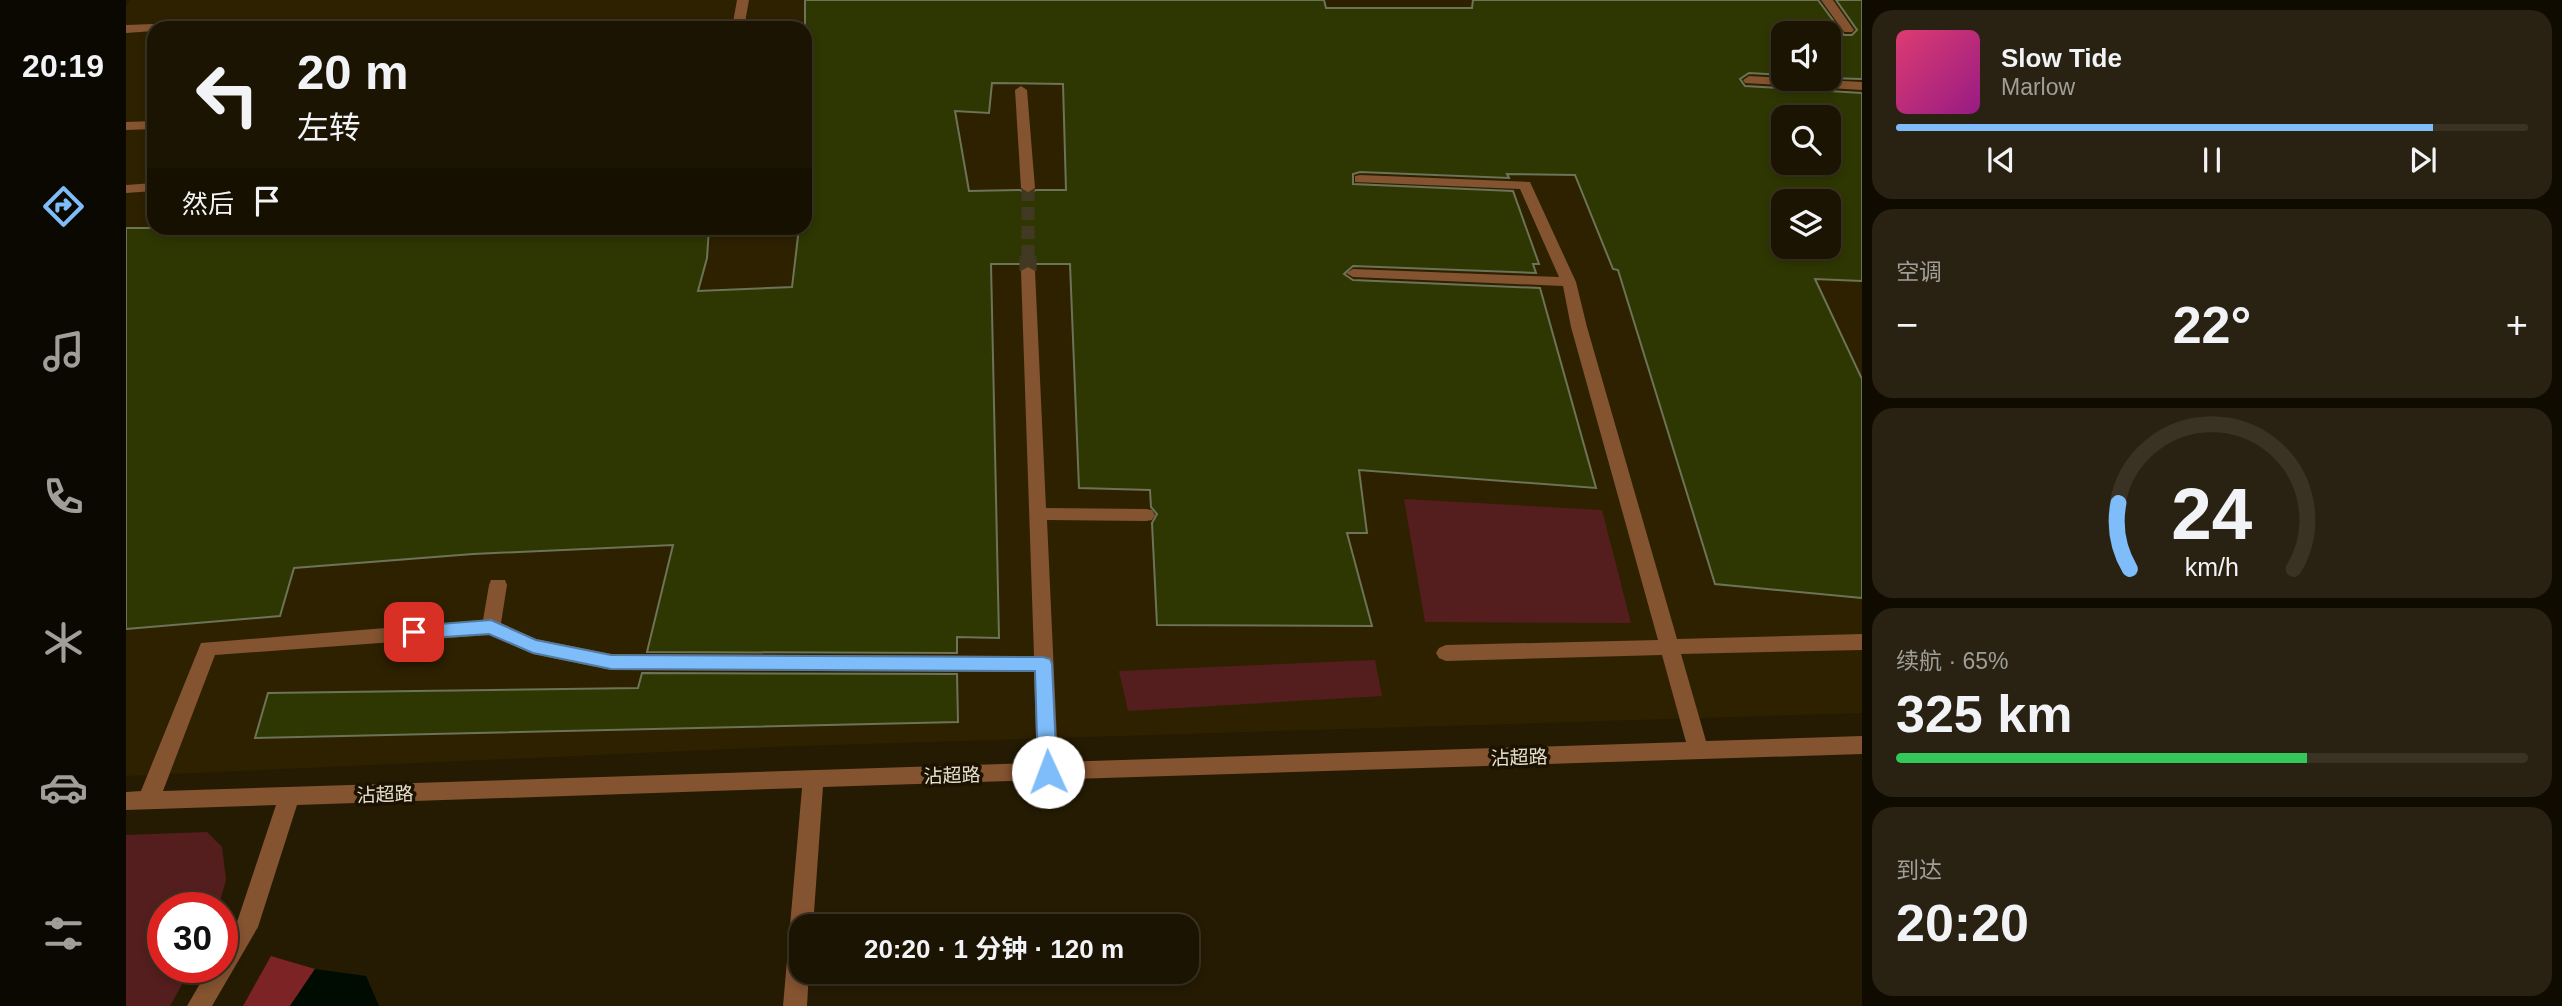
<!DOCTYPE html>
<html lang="zh">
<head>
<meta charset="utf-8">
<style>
	body { margin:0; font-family:Arial,"Noto Sans SC",sans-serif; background:#292111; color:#f1f3f6; height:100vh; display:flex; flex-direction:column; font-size:26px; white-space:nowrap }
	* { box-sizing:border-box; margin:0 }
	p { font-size:23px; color:#a09e99 }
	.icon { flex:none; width:38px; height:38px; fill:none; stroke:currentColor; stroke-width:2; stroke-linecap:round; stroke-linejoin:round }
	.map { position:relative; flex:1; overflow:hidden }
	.side { display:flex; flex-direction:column; gap:10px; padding:10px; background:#0f0b01; width:700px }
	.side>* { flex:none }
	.top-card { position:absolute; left:21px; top:21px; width:665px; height:214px; border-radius:21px; box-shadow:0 4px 10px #0003,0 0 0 2px #3a3324; background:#1c1402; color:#f1f3f6; overflow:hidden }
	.tools { position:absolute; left:1645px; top:21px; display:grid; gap:14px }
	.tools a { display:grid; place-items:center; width:70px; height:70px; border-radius:14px; background:#1c1402; box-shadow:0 4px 10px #0003,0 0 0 2px #3a3324; font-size:35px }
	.speed { position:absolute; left:21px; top:892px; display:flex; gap:14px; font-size:35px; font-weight:700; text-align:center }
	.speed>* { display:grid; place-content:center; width:91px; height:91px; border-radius:50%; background:#1c1402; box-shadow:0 4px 10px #0003,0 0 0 2px #3a3324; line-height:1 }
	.speed .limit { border:10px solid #d22; background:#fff; color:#111 }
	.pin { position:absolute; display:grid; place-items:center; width:60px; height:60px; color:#fff; margin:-30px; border-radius:14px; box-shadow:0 4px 10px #0006 }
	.me { position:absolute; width:77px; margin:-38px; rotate:358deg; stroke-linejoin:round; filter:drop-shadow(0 0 5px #0008) }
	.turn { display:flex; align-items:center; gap:24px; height:147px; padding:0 35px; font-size:32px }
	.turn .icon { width:91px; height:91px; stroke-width:2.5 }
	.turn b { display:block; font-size:49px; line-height:60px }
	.then { display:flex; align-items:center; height:66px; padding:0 35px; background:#0003; gap:14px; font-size:26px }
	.big { font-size:52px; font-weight:700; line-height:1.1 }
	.side .card { flex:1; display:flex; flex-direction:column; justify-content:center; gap:10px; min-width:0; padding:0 24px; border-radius:21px; background:#292111 }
	.side .dial { align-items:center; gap:0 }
	.dial svg { height:182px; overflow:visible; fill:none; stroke:#3a3324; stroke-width:7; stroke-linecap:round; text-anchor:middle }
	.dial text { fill:#f1f3f6; stroke:none }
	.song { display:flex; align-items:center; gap:21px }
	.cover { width:84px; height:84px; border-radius:10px; background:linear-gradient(135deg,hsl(340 70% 55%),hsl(310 70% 35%)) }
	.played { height:7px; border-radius:4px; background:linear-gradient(90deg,#7ebdf9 85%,#3a3324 85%) }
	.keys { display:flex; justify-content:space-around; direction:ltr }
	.heat { display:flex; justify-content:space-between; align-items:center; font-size:38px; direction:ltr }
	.charge { height:10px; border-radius:5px; background:linear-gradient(90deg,#34c759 65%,#3a3324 0) }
	.trip { position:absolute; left:663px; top:914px; width:410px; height:70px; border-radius:21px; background:#1c1402; box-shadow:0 4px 10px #0003,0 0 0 2px #3a3324; font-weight:700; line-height:70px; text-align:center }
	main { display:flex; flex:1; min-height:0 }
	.dock { display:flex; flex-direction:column; width:126px; justify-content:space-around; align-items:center; background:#0b0801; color:#a09e99 }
	.dock .icon { width:49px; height:49px }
	.dock .current { color:#7ebdf9 }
	.dock b { font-size:32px; color:#f1f3f6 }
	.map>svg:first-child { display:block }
	.built { fill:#2e2100; fill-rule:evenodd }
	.green { fill:#551e1e }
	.forest { fill:#7b2325 }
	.water { fill:#000b01 }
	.building { fill:#2e3702; stroke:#6c7357; stroke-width:2; fill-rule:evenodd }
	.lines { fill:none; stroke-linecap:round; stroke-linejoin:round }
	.minor-tunnel-far1 { stroke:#423922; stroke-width:13; stroke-dasharray:13 6; stroke-linecap:butt }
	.minor-tunnel { stroke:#423922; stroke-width:17; stroke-dasharray:17 8; stroke-linecap:butt }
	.minor { fill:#845330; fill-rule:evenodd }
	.route { fill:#7ebdf9; stroke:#527ba2; stroke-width:2 }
	.labels { text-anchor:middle; stroke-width:7; stroke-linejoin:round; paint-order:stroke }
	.street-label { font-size:19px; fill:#e7e0d1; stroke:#1c1200 }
</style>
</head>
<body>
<main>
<nav class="dock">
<b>20:19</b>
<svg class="icon current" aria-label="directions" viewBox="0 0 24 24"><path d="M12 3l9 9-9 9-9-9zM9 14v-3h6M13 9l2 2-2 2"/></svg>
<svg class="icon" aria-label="music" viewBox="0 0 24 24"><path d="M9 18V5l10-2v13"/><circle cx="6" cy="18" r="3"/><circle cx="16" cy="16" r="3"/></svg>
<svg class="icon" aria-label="phone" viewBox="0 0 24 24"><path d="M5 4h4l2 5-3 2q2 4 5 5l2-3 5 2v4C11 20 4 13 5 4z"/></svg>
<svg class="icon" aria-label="climate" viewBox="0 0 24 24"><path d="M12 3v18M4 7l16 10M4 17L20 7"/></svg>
<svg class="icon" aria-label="car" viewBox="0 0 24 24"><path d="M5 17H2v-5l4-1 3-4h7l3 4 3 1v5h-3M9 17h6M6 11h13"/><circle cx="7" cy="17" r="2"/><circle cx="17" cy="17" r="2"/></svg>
<svg class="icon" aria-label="filters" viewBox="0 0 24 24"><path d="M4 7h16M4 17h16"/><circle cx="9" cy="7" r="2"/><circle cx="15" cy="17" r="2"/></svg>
</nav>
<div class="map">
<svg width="1736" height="1006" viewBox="0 0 1736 1006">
	<rect width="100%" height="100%" fill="#251b03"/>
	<path class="built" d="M5,0H1736V713L671,746L0,776V7ZM28,28H679V228H28ZM1657,33H1703V79H1657ZM1657,117H1703V163H1657ZM1657,201H1703V247H1657Z"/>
	<g class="green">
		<polygon points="1278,499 1476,510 1505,623 1299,622"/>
		<polygon points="1249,660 1256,696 1002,711 993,671"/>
		<polygon points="81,832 96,847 100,880 92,908 37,908 37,968 65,968 44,1006 0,1006 0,835"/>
	</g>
	<polygon class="forest" points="145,956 189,969 164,1006 117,1006"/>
	<polygon class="water" points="189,969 240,976 253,1006 164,1006"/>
	<g class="building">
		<path d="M679,0H1198L1200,8H1346L1347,0H1692L1718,35H1726L1731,30L1710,0H1736V79L1703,78V33H1657V75L1623,73L1614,79L1619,86L1736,93V281L1689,279L1736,379V598L1589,584L1492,270L1487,269L1449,175L1381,174L1383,178L1234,172L1227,174V184L1387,191L1413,264H1407L1410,273L1227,266L1218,274L1227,280L1414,288L1470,488L1233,470L1241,533H1221L1246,626L1031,625L1026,523L1031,514L1025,507L1024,490L953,488L944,264H865L873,638L831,637V653L521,652L547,545L347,554L168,568L154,616L0,629V228H583L581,258L572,291L666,287L673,228H679ZM866,83L937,84L940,190H910L903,194L894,190L843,191L829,111L863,113ZM1657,117H1703V163H1657ZM1657,201H1703V247H1657Z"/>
		<polygon points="516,673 831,674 832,722 129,738 142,693 512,688"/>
	</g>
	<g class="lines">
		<polyline class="minor-tunnel-far1" points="902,188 902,258"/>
		<polyline class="minor-tunnel" points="902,256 902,271"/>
		<g class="minor">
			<polygon points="611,0 623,0 618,28 606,28"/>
			<polygon points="1695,0 1707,0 1728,30 1726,32 1718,32"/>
			<polygon points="111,21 117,24 115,28 28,28 28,31 0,33 0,25"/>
			<polygon points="1623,76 1736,82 1736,90 1619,83 1617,80"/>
			<polygon points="895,86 901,90 909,188 902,192 895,188 889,90"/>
			<polygon points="28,121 28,129 0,130 0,122"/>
			<path d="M1234,175L1404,182L1450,282L1461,327L1551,639L1736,634V650L1555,654L1580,741L1736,736V754L697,787L687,926H676V971H683L681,1006H657L676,788L171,805L132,927L86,1006H61L83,968H96V947L111,922L150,805L0,810V792L15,791L75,643L357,620L363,585L365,580H379L381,585L375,623L410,639L485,654L908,656L895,271L902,267L909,271L920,508L1020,509L1026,510L1029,515L1026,520L1020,521L921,520L932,762L1560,742L1536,655L1320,661L1313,658L1310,653L1313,648L1320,645L1532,640L1445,327L1437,286L1227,277L1220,273L1227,269L1433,277L1394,189L1229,182V176ZM363,635L407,654L485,670L908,672L911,763L37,791L89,655Z"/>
			<polygon points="28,183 28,191 0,193 0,185"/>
		</g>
	</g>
	<polygon class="route" points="365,620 410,640 485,655 917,657 924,659 926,664 931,772 929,778 922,780 915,778 912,772 909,671 485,669 407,653 363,634 288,639 281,637 279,632 281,628 288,626"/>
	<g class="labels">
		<g class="street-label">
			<text transform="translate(1393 757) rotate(-2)" y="7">沾超路</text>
			<text transform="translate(826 775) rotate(-2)" y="7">沾超路</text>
			<text transform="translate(259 794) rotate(-2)" y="7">沾超路</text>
		</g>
	</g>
</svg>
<div class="tools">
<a><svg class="icon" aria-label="sound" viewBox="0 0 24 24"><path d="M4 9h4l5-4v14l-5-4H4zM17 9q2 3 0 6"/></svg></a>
<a><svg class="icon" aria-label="search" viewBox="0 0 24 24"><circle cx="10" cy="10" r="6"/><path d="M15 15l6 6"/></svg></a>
<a><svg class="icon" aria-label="layers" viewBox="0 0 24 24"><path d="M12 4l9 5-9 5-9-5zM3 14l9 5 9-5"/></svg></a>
</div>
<div class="speed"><div class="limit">30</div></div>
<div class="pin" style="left:288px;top:632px;background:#d93025"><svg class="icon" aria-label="arrive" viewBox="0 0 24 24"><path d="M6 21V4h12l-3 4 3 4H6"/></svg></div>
<svg class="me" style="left:922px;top:772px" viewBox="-20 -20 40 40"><circle r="19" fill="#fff"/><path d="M0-13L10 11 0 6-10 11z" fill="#7ebdf9"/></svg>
<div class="trip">20:20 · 1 分钟 · 120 m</div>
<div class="top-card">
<div class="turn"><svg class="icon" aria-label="left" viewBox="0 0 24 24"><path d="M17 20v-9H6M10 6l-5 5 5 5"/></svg><div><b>20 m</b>左转</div></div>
<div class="then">然后<svg class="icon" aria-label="arrive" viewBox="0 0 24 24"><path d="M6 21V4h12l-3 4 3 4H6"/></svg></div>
</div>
</div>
<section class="side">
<div class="card">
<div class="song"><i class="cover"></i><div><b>Slow Tide</b><p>Marlow</p></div></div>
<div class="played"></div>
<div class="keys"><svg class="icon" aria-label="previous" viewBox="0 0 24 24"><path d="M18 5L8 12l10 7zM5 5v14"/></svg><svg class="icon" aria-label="pause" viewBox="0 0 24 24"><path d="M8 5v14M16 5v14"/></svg><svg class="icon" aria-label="next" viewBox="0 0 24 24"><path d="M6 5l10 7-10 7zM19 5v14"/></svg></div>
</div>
<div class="card"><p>空调</p>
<div class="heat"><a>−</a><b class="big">22°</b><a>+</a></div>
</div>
<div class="card dial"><svg viewBox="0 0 100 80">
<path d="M14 69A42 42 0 1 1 86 69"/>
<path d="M14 69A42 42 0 0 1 9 40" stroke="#7ebdf9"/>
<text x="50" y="56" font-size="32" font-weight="700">24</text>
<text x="50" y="72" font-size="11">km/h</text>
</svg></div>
<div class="card"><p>续航 · 65%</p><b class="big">325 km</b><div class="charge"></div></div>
<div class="card"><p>到达</p><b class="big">20:20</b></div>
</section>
</main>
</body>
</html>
